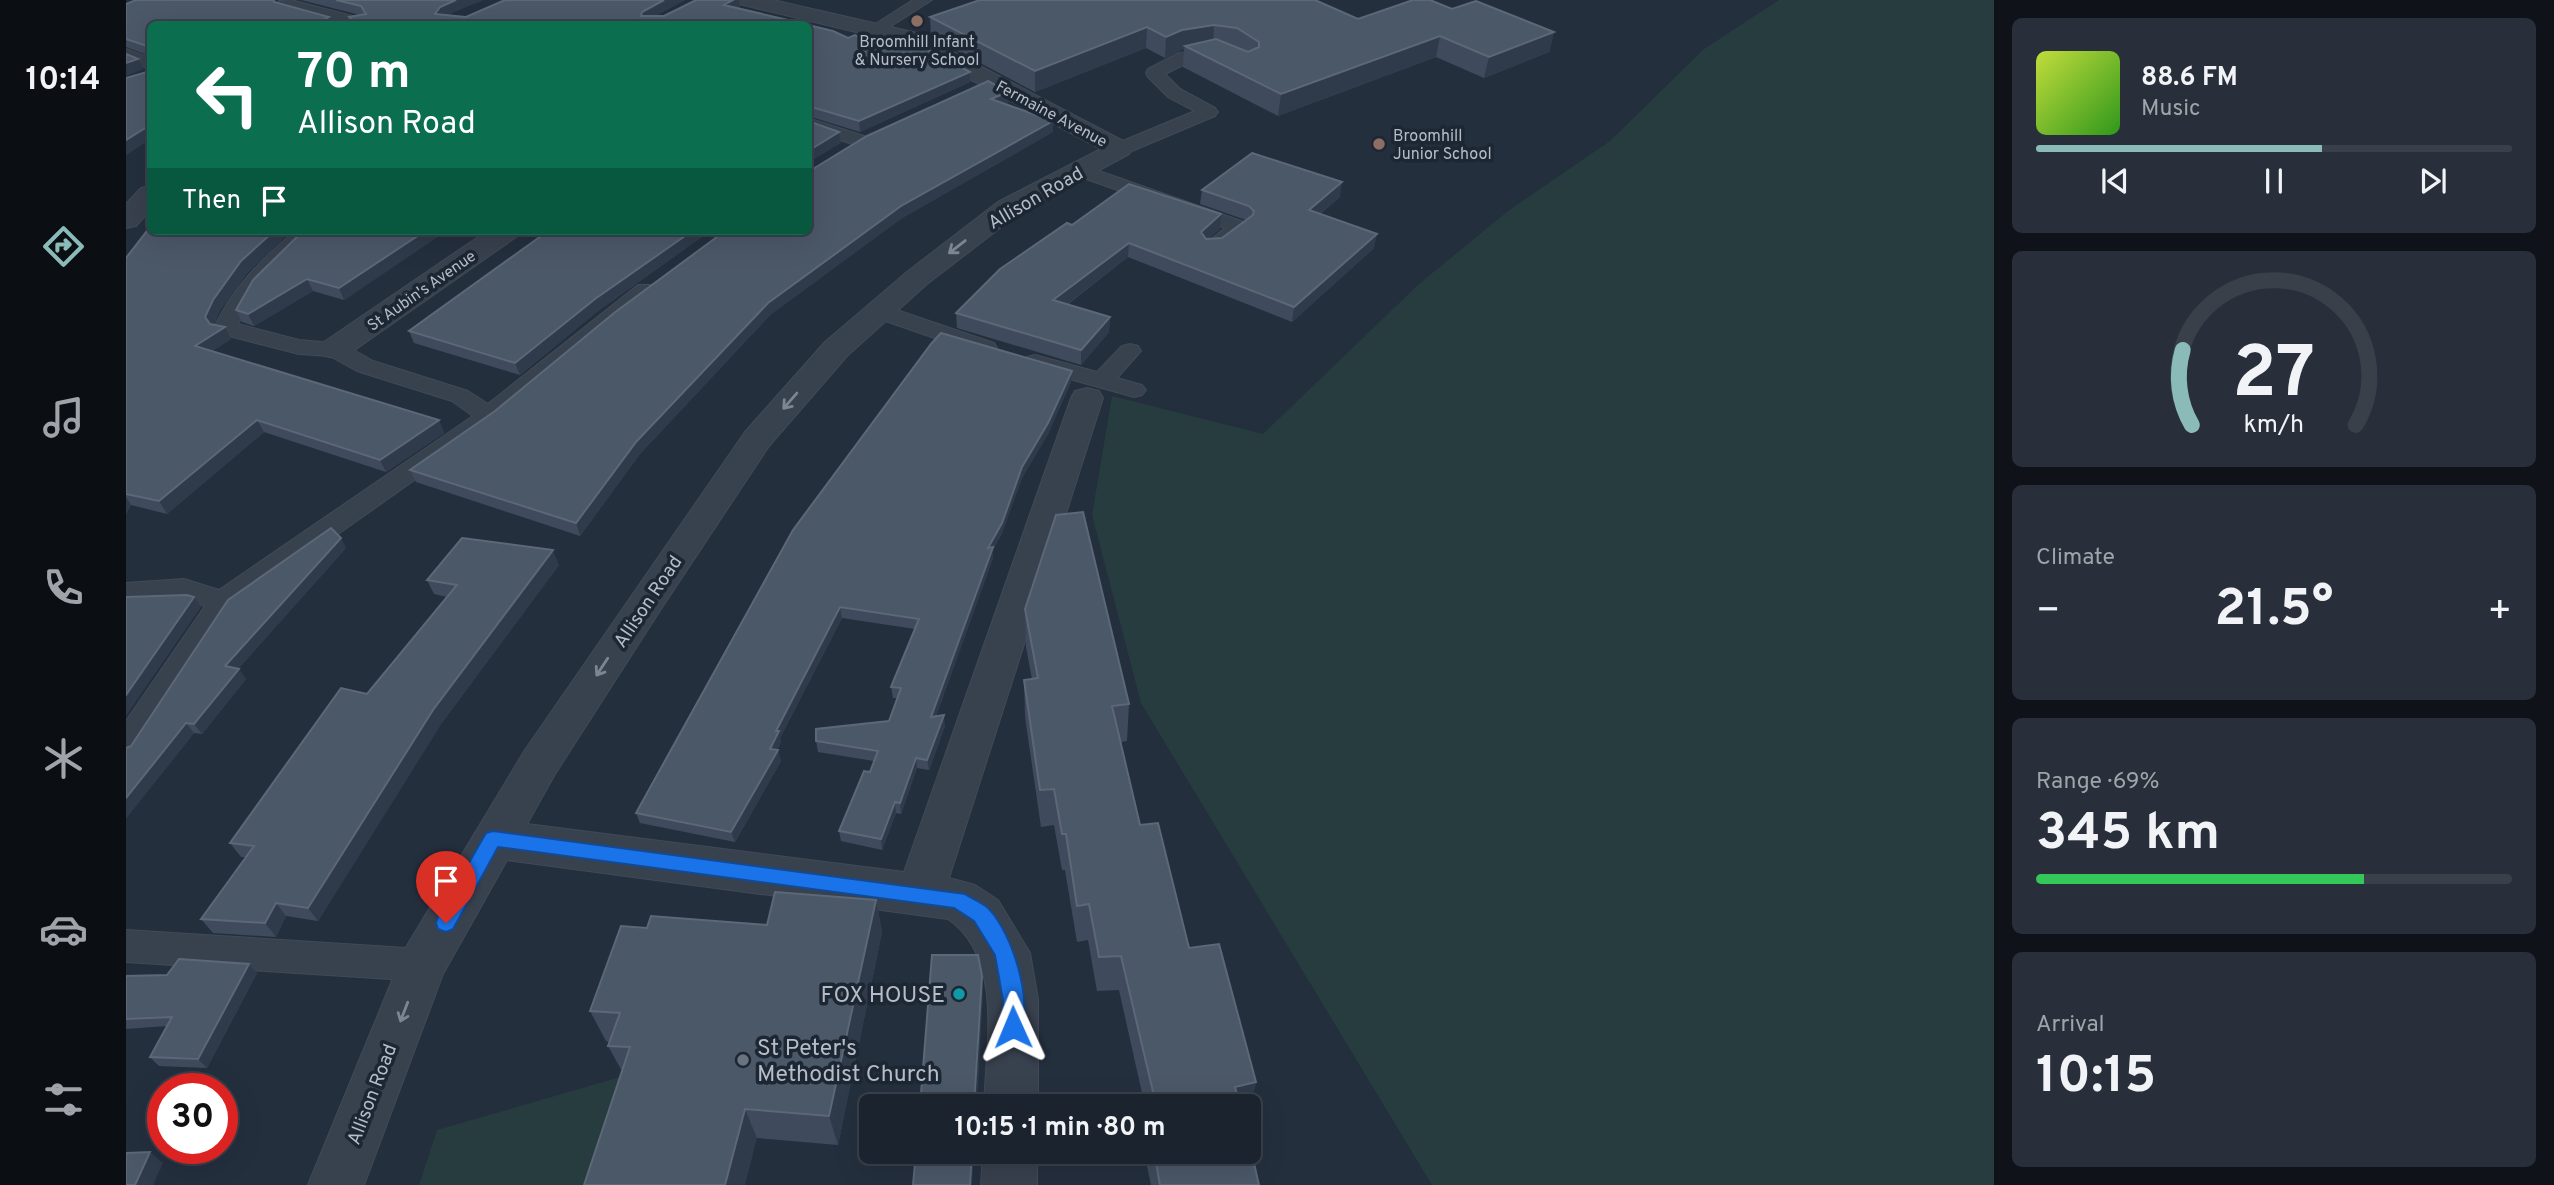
<!DOCTYPE html>
<html lang="en">
<head>
<meta charset="utf-8">
<style>
	body { margin:0; font-family:Overpass,sans-serif; background:#282f3a; color:#f1f3f6; height:100vh; display:flex; flex-direction:column; font-size:26px; white-space:nowrap }
	* { box-sizing:border-box; margin:0 }
	p { font-size:23px; color:#a0a4aa }
	.icon { flex:none; width:38px; height:38px; fill:none; stroke:currentColor; stroke-width:2; stroke-linecap:round; stroke-linejoin:round }
	.map { position:relative; flex:1; overflow:hidden }
	.panel { display:flex; flex-direction:column; gap:18px; padding:18px; background:#0f1319; width:560px }
	.panel>* { flex:none }
	.banner { position:absolute; left:21px; top:21px; width:665px; height:214px; border-radius:10px; box-shadow:0 7px 28px #0002,0 0 0 2px #39404a; background:#0b6e4f; color:#fff; overflow:hidden }
	.speed { position:absolute; left:21px; top:1073px; display:flex; gap:14px; font-size:35px; font-weight:700; text-align:center }
	.speed>* { display:grid; place-content:center; width:91px; height:91px; border-radius:50%; background:#1b232e; box-shadow:0 7px 28px #0002,0 0 0 2px #39404a; line-height:1 }
	.speed .limit { border:10px solid #d22; background:#fff; color:#111 }
	.pin { position:absolute; display:grid; place-items:center; width:60px; height:60px; color:#fff; margin:-72px -30px; border-radius:50% 50% 50% 0; rotate:-45deg; box-shadow:0 0 7px #0007 }
	.pin .icon { rotate:45deg }
	.me { position:absolute; width:77px; margin:-38px; rotate:359deg; stroke-linejoin:round; filter:drop-shadow(0 0 5px #0008) }
	.turn { display:flex; align-items:center; gap:24px; height:147px; padding:0 35px; font-size:32px }
	.turn .icon { width:91px; height:91px; stroke-width:2.5 }
	.turn b { display:block; font-size:49px; line-height:60px }
	.then { display:flex; align-items:center; height:66px; padding:0 35px; background:#0003; gap:14px; font-size:26px }
	.big { font-size:52px; font-weight:700; line-height:1.1 }
	.panel .widget { flex:1; display:flex; flex-direction:column; justify-content:center; gap:10px; min-width:0; padding:0 24px; border-radius:10px; background:#282f3a }
	.panel .dial { align-items:center; gap:0 }
	.dial svg { height:182px; overflow:visible; fill:none; stroke:#39404a; stroke-width:7; stroke-linecap:round; text-anchor:middle }
	.dial text { fill:#f1f3f6; stroke:none }
	.song { display:flex; align-items:center; gap:21px }
	.cover { width:84px; height:84px; border-radius:10px; background:linear-gradient(135deg,hsl(70 70% 55%),hsl(110 70% 35%)) }
	.played { height:7px; border-radius:4px; background:linear-gradient(90deg,#8bbbb9 60%,#39404a 60%) }
	.keys { display:flex; justify-content:space-around; direction:ltr }
	.heat { display:flex; justify-content:space-between; align-items:center; font-size:38px; direction:ltr }
	.charge { height:10px; border-radius:5px; background:linear-gradient(90deg,#34c759 69%,#39404a 0) }
	.trip { position:absolute; left:733px; top:1094px; width:402px; height:70px; border-radius:10px; background:#1b232e; box-shadow:0 7px 28px #0002,0 0 0 2px #39404a; font-weight:700; line-height:70px; text-align:center }
	main { display:flex; flex:1; min-height:0 }
	.tabs { display:flex; flex-direction:column; width:126px; justify-content:space-around; align-items:center; background:#0b0e12; color:#a0a4aa }
	.tabs .icon { width:49px; height:49px }
	.tabs .active { color:#8bbbb9 }
	.tabs b { font-size:32px; color:#f1f3f6 }
	.map>svg:first-child { display:block }
	.green { fill:#263c3f }
	.lines { fill:none; stroke-linecap:round; stroke-linejoin:round }
	.lane-casing { stroke:#414a57; stroke-width:2 }
	.street-casing { stroke:#414a57; stroke-width:2 }
	.lane { fill:#38414e; fill-rule:evenodd }
	.street { fill:#38414e; fill-rule:evenodd }
	.wall { fill:#3f4b5c }
	.shaded-wall { fill:#2f3b4b }
	.building { fill:#4b5868; stroke:#5c6777; stroke-width:2 }
	.oneway { stroke:#7c8592 }
	.route { fill:#1a73e8; stroke:#114b97; stroke-width:2 }
	.education-dot { fill:#8d6e63; stroke:#1d2633; stroke-width:2.5 }
	.culture-dot { fill:#0f9aa8; stroke:#1d2633; stroke-width:2.5 }
	.worship-dot { fill:#6b7280; stroke:#1d2633; stroke-width:2.5 }
	.labels { text-anchor:middle; stroke-width:7; stroke-linejoin:round; paint-order:stroke }
	.far-poi-label { font-size:16px; fill:#b4bcc9; stroke:#1d2633 }
	.far-street-label { font-size:16px; fill:#b4bcc9; stroke:#1d2633 }
	.street-label { font-size:19px; fill:#b4bcc9; stroke:#1d2633 }
	.near-poi-label { font-size:23px; fill:#b4bcc9; stroke:#1d2633; text-anchor:end }
</style>
</head>
<body>
<main>
<nav class="tabs">
<b>10:14</b>
<svg class="icon active" aria-label="directions" viewBox="0 0 24 24"><path d="M12 3l9 9-9 9-9-9zM9 14v-3h6M13 9l2 2-2 2"/></svg>
<svg class="icon" aria-label="music" viewBox="0 0 24 24"><path d="M9 18V5l10-2v13"/><circle cx="6" cy="18" r="3"/><circle cx="16" cy="16" r="3"/></svg>
<svg class="icon" aria-label="phone" viewBox="0 0 24 24"><path d="M5 4h4l2 5-3 2q2 4 5 5l2-3 5 2v4C11 20 4 13 5 4z"/></svg>
<svg class="icon" aria-label="climate" viewBox="0 0 24 24"><path d="M12 3v18M4 7l16 10M4 17L20 7"/></svg>
<svg class="icon" aria-label="car" viewBox="0 0 24 24"><path d="M5 17H2v-5l4-1 3-4h7l3 4 3 1v5h-3M9 17h6M6 11h13"/><circle cx="7" cy="17" r="2"/><circle cx="17" cy="17" r="2"/></svg>
<svg class="icon" aria-label="filters" viewBox="0 0 24 24"><path d="M4 7h16M4 17h16"/><circle cx="9" cy="7" r="2"/><circle cx="15" cy="17" r="2"/></svg>
</nav>
<div class="map">
<svg width="1868" height="1185" viewBox="0 0 1868 1185">
	<rect width="100%" height="100%" fill="#242f3e"/>
	<g class="green">
		<polygon points="1653,0 1868,0 1868,1185 1306,1185 1015,703 966,515 986,396 1137,434 1293,284 1382,211 1484,141 1578,49"/>
		<polygon points="498,1076 484,1185 293,1185 311,1130"/>
	</g>
	<g class="lines">
		<g class="lane-casing">
			<g id="lane">
				<polygon points="787,0 806,0 754,33 742,33 740,30"/>
				<polygon points="1094,48 1102,53 1100,56 1063,62 1039,74 1054,89 1089,108 1092,112 1089,116 1001,153 987,153 985,149 987,145 1069,111 1042,97 1022,77 1020,73 1022,69 1053,53"/>
				<polygon points="0,49 24,58 24,69 0,60"/>
				<polygon points="682,118 741,137 744,141 735,147 682,129"/>
				<polygon points="953,164 1121,223 1124,227 1093,251 1079,251 1076,247 1099,228 946,174 944,170"/>
				<path d="M169,231H191L131,290L112,324L173,340L217,344L247,361L342,391L362,404L512,285H528L531,290L372,421L107,608L11,755L0,758V721L79,606L57,599L0,603V583L58,579L93,590L347,416L326,401L231,371L204,356L173,354L91,333L88,328C107,287 135,260 169,231Z"/>
				<polygon points="753,304 868,343 871,348 868,353 852,353 745,316 742,311 745,306"/>
				<polygon points="1004,344 1012,346 1015,351 991,378 1016,385 1020,390 1016,395 1008,397 901,367 897,362 901,357 909,355 971,372 996,346"/>
				<polygon points="0,930 296,949 309,953 314,965 309,977 296,981 0,962"/>
			</g>
		</g>
		<g class="street-casing">
			<g id="street">
				<polygon points="165,0 238,19 241,24 207,24 153,9 149,5 153,1"/>
				<path d="M609,0H647L791,33L1003,144L1007,149L1003,154L892,214L801,284L721,356L643,446L533,612L429,774L401,824L778,872L945,398L949,391L961,388L973,391L977,398L823,878L849,885L872,900L904,953L912,1000V1106H858C860,1047 878,957 822,919L381,860L317,974L238,1185H182L279,949L399,750L619,432L699,342L781,272L872,202L975,149L776,43L613,4Z"/>
				<polygon points="24,186 24,210 10,226 0,228 0,204 15,188"/>
				<polygon points="361,231 394,231 390,237 220,356 209,358 198,356 193,349 198,342"/>
				<polygon points="857,1152 911,1152 911,1185 855,1185"/>
			</g>
		</g>
		<use href="#lane" class="lane"/>
		<use href="#street" class="street"/>
	</g>
	<g class="wall">
		<polygon points="150,0 149,2 24,24 24,139 0,155 0,78 21,72 21,55 0,47 0,4"/>
		<polygon points="175,0 357,0 320,15 340,17 559,0 529,16 538,16 570,0 613,0 614,7 612,8 679,24 234,15"/>
		<polygon points="1326,9 1428,32 1423,52 1358,78 1310,57 1152,116 1057,67 1058,50 1055,50 1039,58 1020,48 909,92 805,37 804,17 1232,19"/>
		<polygon points="682,25 722,38 751,46 844,82 734,132 682,116"/>
		<polygon points="883,103 880,104 927,132 776,218 644,315 514,454 454,536 290,482 284,470 369,411 682,172"/>
		<polygon points="1076,190 1214,197 1194,214 1248,248 1166,322 1002,257 941,305 984,317 983,332 955,365 831,328 830,313 946,225 1094,229 1082,239 1096,238 1120,220 1074,204"/>
		<polygon points="24,231 165,231 121,273 93,312 88,325 105,339 86,351 313,420 318,433 260,472 138,432 41,514 5,505 0,514 0,258"/>
		<polygon points="177,231 320,231 218,300 187,291 128,326 116,322 110,310"/>
		<polygon points="422,231 584,231 472,311 394,375 288,343 283,331"/>
		<polygon points="946,371 945,382 922,434 896,478 876,533 867,550 867,558 810,716 819,726 803,770 791,768 775,814 770,813 756,850 715,841 713,831 744,772 748,761 692,752 690,741 763,721 772,698 767,698 765,687 789,629 716,618 654,738 655,742 651,750 655,761 609,842 514,823 510,813"/>
		<polygon points="220,548 112,669 120,679 76,734 68,733 0,818 0,748 5,746"/>
		<polygon points="433,565 315,724 192,921 160,916 150,937 87,933 75,919 120,857 115,857 104,843 241,694 321,597 308,594 301,580"/>
		<polygon points="899,609 1003,704 1001,741 995,742 1014,825 1063,948 1130,1082 1124,1108 1124,1106 1018,1106 1018,1102 993,990 971,991 962,940 951,942 939,870 936,870 928,825 915,827 899,717 898,680 906,679 900,647"/>
		<polygon points="750,900 756,932 712,1145 631,1138 496,1071 482,1046 484,1042 480,1041 464,1011 521,928 641,925"/>
		<polygon points="131,973 81,1068 33,1066 24,1057 41,1026 0,1029 0,976"/>
		<polygon points="1018,1152 1124,1152 1133,1185 1025,1185"/>
	</g>
	<g class="shaded-wall">
		<polygon points="330,0 357,0 317,17 309,14 314,7"/>
		<polygon points="538,0 559,0 518,22 515,16 516,12"/>
		<polygon points="607,0 613,0 614,7 600,15 598,5"/>
		<polygon points="203,17 206,24 190,24"/>
		<polygon points="1088,25 1087,45 1059,46 1058,50 1055,50 1039,58 1040,37 1056,30"/>
		<polygon points="1021,27 1020,48 909,92 909,71"/>
		<polygon points="1428,32 1423,52 1358,78 1363,57"/>
		<polygon points="1314,36 1310,57 1152,116 1155,94"/>
		<polygon points="12,59 18,69 0,76 0,63"/>
		<polygon points="844,72 844,82 734,132 733,121"/>
		<polygon points="882,92 883,103 866,110 865,99"/>
		<polygon points="927,121 927,132 776,218 644,315 514,454 454,536 450,523 510,442 642,303 775,206"/>
		<polygon points="24,125 24,139 0,155 0,140"/>
		<polygon points="713,132 715,143 682,163 682,151"/>
		<polygon points="1216,182 1214,197 1181,224 1183,210"/>
		<polygon points="1095,214 1094,229 1073,247 1075,232"/>
		<polygon points="148,231 165,231 121,273 93,312 86,329 79,317 87,300 115,261"/>
		<polygon points="299,231 320,231 218,300 213,288"/>
		<polygon points="566,231 584,231 472,311 394,375 389,363 469,299"/>
		<polygon points="1251,234 1248,248 1166,322 1168,307"/>
		<polygon points="1003,243 1002,257 927,315 927,300"/>
		<polygon points="181,279 187,291 128,326 122,314"/>
		<polygon points="984,317 983,332 955,365 955,350"/>
		<polygon points="99,327 105,339 75,358 69,346"/>
		<polygon points="946,371 945,382 922,434 896,478 876,533 867,550 867,558 806,728 805,717 862,548 896,467"/>
		<polygon points="131,420 138,432 41,514 33,501"/>
		<polygon points="313,420 318,433 260,472 254,460"/>
		<polygon points="0,497 5,505 0,514"/>
		<polygon points="215,538 220,548 106,676 99,666"/>
		<polygon points="427,550 433,565 315,724 192,921 182,908 307,710"/>
		<polygon points="68,597 75,607 0,716 0,695"/>
		<polygon points="714,607 716,618 654,738 655,742 647,759 644,749 650,731"/>
		<polygon points="113,669 120,679 76,734 68,724"/>
		<polygon points="818,715 819,726 803,770 801,760"/>
		<polygon points="60,723 68,733 0,818 0,798"/>
		<polygon points="652,750 655,761 609,842 605,832"/>
		<polygon points="790,758 791,768 775,814 774,803"/>
		<polygon points="769,802 770,813 756,850 755,839"/>
		<polygon points="750,900 756,932 712,1145 703,1116"/>
		<polygon points="150,903 160,916 150,937 139,923"/>
		<polygon points="123,964 131,973 81,1068 72,1059"/>
		<polygon points="856,976 857,992 851,1106 848,1106"/>
		<polygon points="1130,1082 1124,1108 1124,1106 1105,1106 1109,1087"/>
		<polygon points="619,1109 631,1138 619,1185 599,1185"/>
		<polygon points="24,1152 37,1163 27,1185 9,1185"/>
		<polygon points="846,1152 848,1152 846,1185 844,1185"/>
	</g>
	<g class="building">
		<polygon points="10,0 147,0 148,2 203,17 190,24 24,24 24,125 0,140 0,78 21,72 21,46 0,39 0,4"/>
		<polygon points="210,0 330,0 314,7 309,14 340,17 379,0 538,0 516,12 515,16 538,16 570,0 607,0 598,5 679,24 229,24 223,17 240,14 235,6"/>
		<polygon points="854,0 1189,0 1232,19 1287,0 1304,0 1326,9 1350,1 1428,32 1363,57 1314,36 1155,94 1059,46 1090,39 1122,52 1133,47 1133,42 1111,28 1088,25 1056,30 1040,37 1021,27 909,71 804,17"/>
		<polygon points="682,25 707,31 722,38 729,35 751,46 777,37 844,72 733,121 682,106"/>
		<polygon points="0,54 12,59 0,63"/>
		<polygon points="862,81 882,92 865,99 927,121 775,206 642,303 510,442 450,523 284,470 369,411 488,313 599,231 682,231 682,172 741,136"/>
		<polygon points="682,121 713,132 682,151"/>
		<polygon points="1126,153 1216,182 1183,210 1251,234 1168,307 1003,243 927,300 984,317 955,350 830,313 874,269 941,223 946,225 1003,184 1095,214 1075,232 1080,239 1096,238 1127,215 1128,211 1123,206 1076,190"/>
		<polygon points="24,227 24,231 148,231 115,261 87,300 79,317 84,324 99,327 69,346 313,420 254,460 131,420 33,501 0,494 0,258"/>
		<polygon points="177,231 299,231 213,288 181,279 122,314 110,310 127,280"/>
		<polygon points="422,231 566,231 469,299 389,363 283,331"/>
		<polygon points="815,333 946,371 922,423 896,467 876,523 862,548 867,547 805,717 818,715 801,760 790,758 774,803 769,802 755,839 713,831 738,771 744,772 752,751 690,741 690,729 763,721 775,688 765,687 793,619 714,607 650,731 653,731 644,749 652,750 605,832 510,813 667,530 805,344"/>
		<polygon points="957,512 1003,704 986,706 1014,825 1032,823 1063,948 1093,944 1130,1082 1109,1087 1114,1106 1019,1106 1018,1101 1029,1100 995,956 973,957 963,904 951,906 940,834 936,834 928,789 914,790 898,680 912,678 899,609 930,515"/>
		<polygon points="205,528 215,538 99,666 113,669 68,724 60,723 0,798 0,748 5,746 102,600"/>
		<polygon points="336,538 427,550 307,710 182,908 150,903 139,923 75,919 128,846 104,843 215,688 241,694 331,585 301,580"/>
		<polygon points="61,595 68,597 0,695 0,597"/>
		<polygon points="649,892 750,900 703,1116 619,1109 599,1185 458,1185 504,1047 482,1046 494,1013 464,1011 495,926 521,928 525,916 641,925"/>
		<polygon points="806,955 852,955 856,976 848,1106 794,1106"/>
		<polygon points="53,959 123,964 72,1059 24,1057 46,1017 0,1019 0,976 41,975"/>
		<polygon points="1124,1146 1133,1185 1034,1185 1028,1152 1124,1152"/>
		<polygon points="24,1152 9,1185 0,1185 0,1153"/>
		<polygon points="790,1152 846,1152 844,1185 787,1185"/>
	</g>
	<defs><path id="oneway-shaft" d="M-6 0H5M1.5-3L5.5 0L1.5 3" fill="none" stroke-width="1.6" stroke-linecap="round" stroke-linejoin="round" transform="scale(1.75)"/></defs>
	<g class="oneway">
		<use href="#oneway-shaft" transform="translate(831 247) rotate(142)"/>
		<use href="#oneway-shaft" transform="translate(664 401) rotate(131)"/>
		<use href="#oneway-shaft" transform="translate(476 667) rotate(123)"/>
		<use href="#oneway-shaft" transform="translate(278 1012) rotate(111)"/>
	</g>
	<path class="route" d="M367,831L839,894C846,899 857,903 863,909C886,933 908,1002 894,1034L887,1037L879,1034L876,1027L877,1000L869,955L848,921L828,908L372,847L327,929L320,932L312,929L310,923L312,917L360,833Z"/>
	<g class="education-dot">
		<circle cx="791" cy="21" r="7"/>
		<circle cx="1253" cy="144" r="7"/>
	</g>
	<circle class="culture-dot" cx="833" cy="994" r="7"/>
	<circle class="worship-dot" cx="617" cy="1060" r="7"/>
	<g class="labels">
		<g class="far-poi-label">
			<text x="791" y="47">Broomhill Infant<tspan x="791" dy="18">&amp; Nursery School</tspan></text>
			<text x="1267" y="141" text-anchor="start">Broomhill<tspan x="1267" dy="18">Junior School</tspan></text>
		</g>
		<g class="far-street-label">
			<text transform="translate(926 113) rotate(28)" y="6">Fermaine Avenue</text>
			<text transform="translate(295 290) rotate(-35)" y="6">St Aubin's Avenue</text>
		</g>
		<g class="street-label">
			<text transform="translate(909 197) rotate(-30)" y="7">Allison Road</text>
			<text transform="translate(521 601) rotate(-56)" y="7">Allison Road</text>
			<text transform="translate(245 1094) rotate(-69)" y="7">Allison Road</text>
		</g>
		<g class="near-poi-label">
			<text x="819" y="1002">FOX HOUSE</text>
			<text x="631" y="1055" text-anchor="start">St Peter's<tspan x="631" dy="26">Methodist Church</tspan></text>
		</g>
	</g>
</svg>
<div class="speed"><div class="limit">30</div></div>
<div class="pin" style="left:320px;top:923px;background:#d93025"><svg class="icon" aria-label="arrive" viewBox="0 0 24 24"><path d="M6 21V4h12l-3 4 3 4H6"/></svg></div>
<svg class="me" style="left:887px;top:1027px" viewBox="-20 -20 40 40"><path d="M0-17L14 15 0 8-14 15z" fill="#1a73e8" stroke="#fff" stroke-width="4"/></svg>
<div class="trip">10:15 · 1 min · 80 m</div>
<div class="banner">
<div class="turn"><svg class="icon" aria-label="left" viewBox="0 0 24 24"><path d="M17 20v-9H6M10 6l-5 5 5 5"/></svg><div><b>70 m</b>Allison Road</div></div>
<div class="then">Then<svg class="icon" aria-label="arrive" viewBox="0 0 24 24"><path d="M6 21V4h12l-3 4 3 4H6"/></svg></div>
</div>
</div>
<section class="panel">
<div class="widget">
<div class="song"><i class="cover"></i><div><b>88.6 FM</b><p>Music</p></div></div>
<div class="played"></div>
<div class="keys"><svg class="icon" aria-label="previous" viewBox="0 0 24 24"><path d="M18 5L8 12l10 7zM5 5v14"/></svg><svg class="icon" aria-label="pause" viewBox="0 0 24 24"><path d="M8 5v14M16 5v14"/></svg><svg class="icon" aria-label="next" viewBox="0 0 24 24"><path d="M6 5l10 7-10 7zM19 5v14"/></svg></div>
</div>
<div class="widget dial"><svg viewBox="0 0 100 80">
<path d="M14 69A42 42 0 1 1 86 69"/>
<path d="M14 69A42 42 0 0 1 10 36" stroke="#8bbbb9"/>
<text x="50" y="56" font-size="32" font-weight="700">27</text>
<text x="50" y="72" font-size="11">km/h</text>
</svg></div>
<div class="widget"><p>Climate</p>
<div class="heat"><a>−</a><b class="big">21.5°</b><a>+</a></div>
</div>
<div class="widget"><p>Range · 69%</p><b class="big">345 km</b><div class="charge"></div></div>
<div class="widget"><p>Arrival</p><b class="big">10:15</b></div>
</section>
</main>
</body>
</html>
